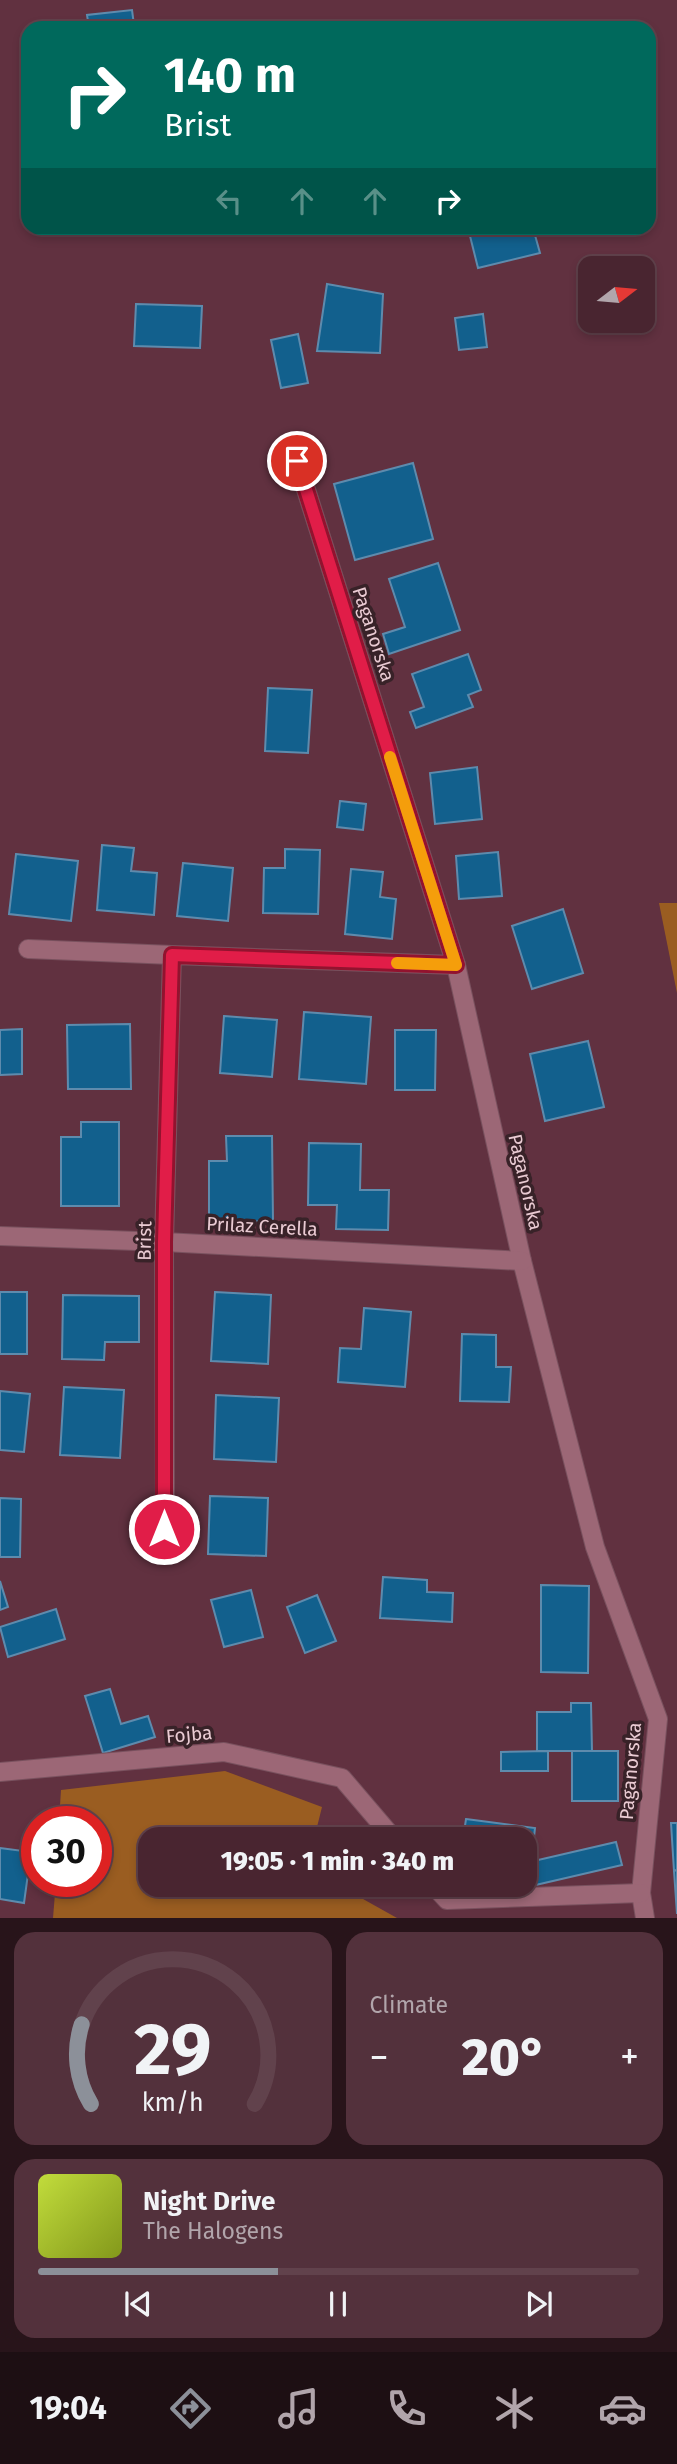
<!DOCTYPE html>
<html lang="en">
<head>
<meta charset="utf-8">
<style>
	body { margin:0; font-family:"Fira Sans",sans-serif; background:#53313c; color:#f1f3f6; height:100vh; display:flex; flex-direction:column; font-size:26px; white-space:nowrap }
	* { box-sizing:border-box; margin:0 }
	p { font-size:23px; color:#b1a5ab }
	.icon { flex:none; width:38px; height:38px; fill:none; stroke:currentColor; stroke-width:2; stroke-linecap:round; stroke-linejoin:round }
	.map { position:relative; height:1918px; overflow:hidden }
	.side { display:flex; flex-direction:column; gap:14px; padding:14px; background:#28141a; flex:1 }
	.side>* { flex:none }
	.top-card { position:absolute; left:21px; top:21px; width:635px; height:214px; border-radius:21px; box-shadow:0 4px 10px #0003,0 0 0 2px #61424c; background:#00695c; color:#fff; overflow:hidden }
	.needle { width:46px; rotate:74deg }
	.fabs { position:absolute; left:578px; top:256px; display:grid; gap:14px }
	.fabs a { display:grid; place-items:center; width:77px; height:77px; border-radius:14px; background:#492530; box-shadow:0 4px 10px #0003,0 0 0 2px #61424c; font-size:35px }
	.speed { position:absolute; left:21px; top:1806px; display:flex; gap:14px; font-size:35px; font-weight:700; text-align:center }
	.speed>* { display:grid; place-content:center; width:91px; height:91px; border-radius:50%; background:#492530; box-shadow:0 4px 10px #0003,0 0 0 2px #61424c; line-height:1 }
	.speed .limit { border:10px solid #d22; background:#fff; color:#111 }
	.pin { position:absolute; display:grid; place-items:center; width:60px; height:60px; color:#fff; margin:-30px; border:4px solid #fff; border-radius:50%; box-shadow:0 2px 7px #0007 }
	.me { position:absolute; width:77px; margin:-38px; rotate:0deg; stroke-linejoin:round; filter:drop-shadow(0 0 5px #0008) }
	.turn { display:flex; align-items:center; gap:24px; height:147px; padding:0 28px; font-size:32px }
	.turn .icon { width:91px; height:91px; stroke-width:2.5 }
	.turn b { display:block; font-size:49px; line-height:60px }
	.lanes { display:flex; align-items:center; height:66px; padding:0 28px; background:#0003; justify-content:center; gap:35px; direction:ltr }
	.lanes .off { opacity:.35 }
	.big { font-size:52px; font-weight:800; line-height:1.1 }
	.side .widget { flex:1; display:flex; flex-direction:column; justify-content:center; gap:10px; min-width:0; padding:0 24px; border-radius:21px; background:#53313c }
	.side .dial { align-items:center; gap:0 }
	.dial svg { height:182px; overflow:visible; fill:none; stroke:#61424c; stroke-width:7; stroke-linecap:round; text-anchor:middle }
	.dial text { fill:#f1f3f6; stroke:none }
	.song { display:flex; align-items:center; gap:21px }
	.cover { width:84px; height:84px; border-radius:10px; background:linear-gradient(135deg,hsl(70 70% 55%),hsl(70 70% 35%)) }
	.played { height:7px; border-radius:4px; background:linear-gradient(90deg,#8c9099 40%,#61424c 40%) }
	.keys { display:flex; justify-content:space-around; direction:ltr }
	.heat { display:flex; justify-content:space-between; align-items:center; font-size:38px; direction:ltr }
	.side .tiles { flex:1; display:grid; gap:14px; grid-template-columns:1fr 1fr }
	.widget:last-child { grid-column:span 2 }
	.trip { position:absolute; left:138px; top:1827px; width:399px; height:70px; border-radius:21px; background:#492530; box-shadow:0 4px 10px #0003,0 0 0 2px #61424c; font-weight:800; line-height:70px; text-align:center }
	.menu { display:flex; height:112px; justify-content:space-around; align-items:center; background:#1d0f13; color:#b1a5ab }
	.menu .icon { width:49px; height:49px }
	.menu .on { color:#8c9099 }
	.menu b { font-size:32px; color:#f1f3f6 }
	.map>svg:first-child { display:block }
	.green { fill:#9a5d21 }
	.building { fill:#12608d; stroke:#5e8bad; stroke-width:2 }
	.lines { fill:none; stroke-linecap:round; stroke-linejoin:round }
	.minor-casing { stroke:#79515e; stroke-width:20 }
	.minor { stroke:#9c6776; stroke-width:18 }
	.route-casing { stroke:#92132f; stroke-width:18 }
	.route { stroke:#e11d48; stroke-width:12 }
	.slow { stroke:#f59e0b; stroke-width:12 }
	.labels { text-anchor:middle; stroke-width:7; stroke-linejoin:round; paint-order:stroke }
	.street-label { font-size:19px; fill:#eacbd3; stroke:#382228 }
</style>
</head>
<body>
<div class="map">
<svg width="677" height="1918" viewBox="0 0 677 1918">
	<rect width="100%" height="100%" fill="#613140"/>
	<g class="green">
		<polygon points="659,903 677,903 677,993"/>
		<polygon points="225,1771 322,1807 314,1839 150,1839 150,1885 338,1885 397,1918 53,1918 56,1881 96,1881 96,1822 59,1822 61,1790"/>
	</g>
	<g class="building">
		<polygon points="132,10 134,25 170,21 171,28 89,28 87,15"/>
		<polygon points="468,228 533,228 540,253 478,268"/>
		<polygon points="327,284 383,294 380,353 317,351"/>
		<polygon points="136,304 202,306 200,348 134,346"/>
		<polygon points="483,314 487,347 459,350 455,318"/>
		<polygon points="298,334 308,383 281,388 271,340"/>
		<polygon points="413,463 433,539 355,560 334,484"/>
		<polygon points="438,563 460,630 389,654 383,634 405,627 389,579"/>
		<polygon points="468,654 481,690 468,695 473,707 416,728 410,712 424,707 412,674"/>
		<polygon points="268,688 312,690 308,753 265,751"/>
		<polygon points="477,767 482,819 435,824 430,773"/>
		<polygon points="340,801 366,804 363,830 337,827"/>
		<polygon points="102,845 134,848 131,871 157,873 154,915 97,910"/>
		<polygon points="285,849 320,850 318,914 263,913 264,868 285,868"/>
		<polygon points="498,852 502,896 459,899 456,856"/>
		<polygon points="16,854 78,861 71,921 9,914"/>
		<polygon points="183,863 233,868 228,921 177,916"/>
		<polygon points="351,869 383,872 380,897 396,899 392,939 345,934"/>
		<polygon points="563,909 583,973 532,989 512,926"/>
		<polygon points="304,1012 371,1017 366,1084 299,1079"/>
		<polygon points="224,1016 277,1020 272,1077 220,1073"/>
		<polygon points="130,1024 131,1089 68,1089 67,1025"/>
		<polygon points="22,1029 22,1074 0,1075 0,1030"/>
		<polygon points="395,1030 436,1030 435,1090 395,1090"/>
		<polygon points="588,1041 604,1107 545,1121 530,1054"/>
		<polygon points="81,1122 119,1122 119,1206 61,1206 61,1137 81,1137"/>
		<polygon points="226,1136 272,1136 273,1221 209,1222 209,1161 227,1161"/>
		<polygon points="309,1143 361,1144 360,1190 389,1190 388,1230 336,1229 337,1205 308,1205"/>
		<rect x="0" y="1292" width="27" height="62"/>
		<polygon points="215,1292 271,1295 268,1364 211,1361"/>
		<polygon points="63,1295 139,1296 139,1342 105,1342 104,1360 62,1359"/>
		<polygon points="364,1308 411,1312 405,1387 338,1382 340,1348 361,1349"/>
		<polygon points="462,1334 496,1335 496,1367 511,1367 509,1402 460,1401"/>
		<polygon points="64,1387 124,1390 120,1458 60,1455"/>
		<polygon points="0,1391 30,1394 24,1452 0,1450"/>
		<polygon points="216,1395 279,1398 276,1462 214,1459"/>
		<polygon points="210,1496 268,1498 266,1556 208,1554"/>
		<polygon points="0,1498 21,1499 20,1557 0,1557"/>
		<polygon points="383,1577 427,1580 427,1592 453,1593 452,1622 380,1618"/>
		<polygon points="0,1581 8,1607 0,1610"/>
		<polygon points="541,1585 589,1586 588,1673 541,1672"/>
		<polygon points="251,1590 263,1637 224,1647 211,1600"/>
		<polygon points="317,1595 336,1641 305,1653 287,1607"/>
		<polygon points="56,1609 65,1639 8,1657 0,1627"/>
		<polygon points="110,1689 121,1724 148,1716 155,1737 103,1753 85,1696"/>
		<polygon points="571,1703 591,1703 592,1751 537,1751 537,1712 571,1712"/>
		<polygon points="548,1751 548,1771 501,1771 501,1752"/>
		<rect x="572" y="1751" width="46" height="50"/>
		<polygon points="466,1819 535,1828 532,1855 525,1854 525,1839 463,1839"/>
		<polygon points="671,1823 677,1823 677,1870 674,1871"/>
		<polygon points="616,1842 622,1865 514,1890 513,1885 525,1885 525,1863"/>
		<polygon points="0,1848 31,1852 24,1903 0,1899"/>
		<polygon points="677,1870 677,1914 674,1871"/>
	</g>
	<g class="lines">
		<g class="minor-casing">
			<g id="minor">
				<polyline points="297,461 456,965 522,1261 595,1547 658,1719 641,1893 645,1918"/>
				<polyline points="28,949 172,955"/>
				<polyline points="0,1236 164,1242 522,1261"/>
				<polyline points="165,1529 164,1242 172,955 456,965"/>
				<polyline points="0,1772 224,1752 342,1778 394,1839"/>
				<polyline points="433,1885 447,1900 641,1893"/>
			</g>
		</g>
		<use href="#minor" class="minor"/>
	</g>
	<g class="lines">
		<g class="route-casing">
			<polyline id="route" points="164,1529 164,1242 172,955 456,965 297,461"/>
		</g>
		<use href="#route" class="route"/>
		<polyline class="slow" points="390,757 456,965 397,963"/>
	</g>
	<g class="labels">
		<g class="street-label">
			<text transform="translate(374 634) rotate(72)" y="7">Paganorska</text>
			<text transform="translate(526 1182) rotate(77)" y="7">Paganorska</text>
			<text transform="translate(262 1226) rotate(3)" y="7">Prilaz Cerella</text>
			<text transform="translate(144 1241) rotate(-89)" y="7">Brist</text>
			<text transform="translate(189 1734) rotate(-5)" y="7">Fojba</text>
			<text transform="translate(630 1771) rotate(-85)" y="7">Paganorska</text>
		</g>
	</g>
</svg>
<div class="fabs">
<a><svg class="needle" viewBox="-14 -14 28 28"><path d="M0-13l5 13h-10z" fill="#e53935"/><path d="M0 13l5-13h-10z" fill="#b1a5ab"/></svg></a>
</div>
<div class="speed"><div class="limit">30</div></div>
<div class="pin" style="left:297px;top:461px;background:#d93025"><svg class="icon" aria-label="arrive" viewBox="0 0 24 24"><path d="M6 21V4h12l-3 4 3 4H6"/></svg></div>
<svg class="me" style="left:164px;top:1529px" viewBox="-20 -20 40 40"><circle r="17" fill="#e11d48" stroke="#fff" stroke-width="3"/><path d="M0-11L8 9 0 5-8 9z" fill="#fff"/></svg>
<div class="trip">19:05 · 1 min · 340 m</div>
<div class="top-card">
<div class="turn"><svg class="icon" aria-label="right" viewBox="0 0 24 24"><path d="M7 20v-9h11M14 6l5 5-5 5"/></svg><div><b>140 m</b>Brist</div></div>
<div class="lanes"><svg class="icon off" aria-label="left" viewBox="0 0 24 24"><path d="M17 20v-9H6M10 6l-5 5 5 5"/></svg><svg class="icon off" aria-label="ahead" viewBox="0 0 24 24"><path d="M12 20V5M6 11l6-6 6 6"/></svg><svg class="icon off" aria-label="ahead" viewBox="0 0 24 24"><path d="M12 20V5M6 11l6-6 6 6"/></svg><svg class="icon" aria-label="right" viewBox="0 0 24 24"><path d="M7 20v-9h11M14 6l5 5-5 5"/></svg></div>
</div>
</div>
<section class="side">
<div class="tiles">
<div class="widget dial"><svg viewBox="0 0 100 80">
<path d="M14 69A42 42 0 1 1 86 69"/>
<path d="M14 69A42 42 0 0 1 10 34" stroke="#8c9099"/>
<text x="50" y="56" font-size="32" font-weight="700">29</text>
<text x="50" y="72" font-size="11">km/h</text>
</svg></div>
<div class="widget"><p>Climate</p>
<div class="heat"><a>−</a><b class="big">20°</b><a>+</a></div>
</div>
<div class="widget">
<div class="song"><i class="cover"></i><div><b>Night Drive</b><p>The Halogens</p></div></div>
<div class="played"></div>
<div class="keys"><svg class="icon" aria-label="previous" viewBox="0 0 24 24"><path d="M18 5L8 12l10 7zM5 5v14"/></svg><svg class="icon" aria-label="pause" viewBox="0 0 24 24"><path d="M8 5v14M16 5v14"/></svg><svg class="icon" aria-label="next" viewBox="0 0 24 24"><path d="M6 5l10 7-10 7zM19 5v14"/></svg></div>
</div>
</div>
</section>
<nav class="menu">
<b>19:04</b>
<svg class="icon on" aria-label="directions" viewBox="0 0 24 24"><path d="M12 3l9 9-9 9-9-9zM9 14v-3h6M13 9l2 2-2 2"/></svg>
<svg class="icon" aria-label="music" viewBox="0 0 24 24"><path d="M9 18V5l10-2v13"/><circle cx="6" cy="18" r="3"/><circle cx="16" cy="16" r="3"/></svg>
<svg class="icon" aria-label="phone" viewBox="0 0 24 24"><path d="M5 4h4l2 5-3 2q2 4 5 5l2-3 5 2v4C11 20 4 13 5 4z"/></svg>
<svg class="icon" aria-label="climate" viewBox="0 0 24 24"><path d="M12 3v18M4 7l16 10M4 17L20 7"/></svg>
<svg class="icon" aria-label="car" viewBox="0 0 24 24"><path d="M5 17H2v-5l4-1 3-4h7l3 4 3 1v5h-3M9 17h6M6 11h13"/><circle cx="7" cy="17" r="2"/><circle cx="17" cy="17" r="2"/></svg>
</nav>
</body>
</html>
